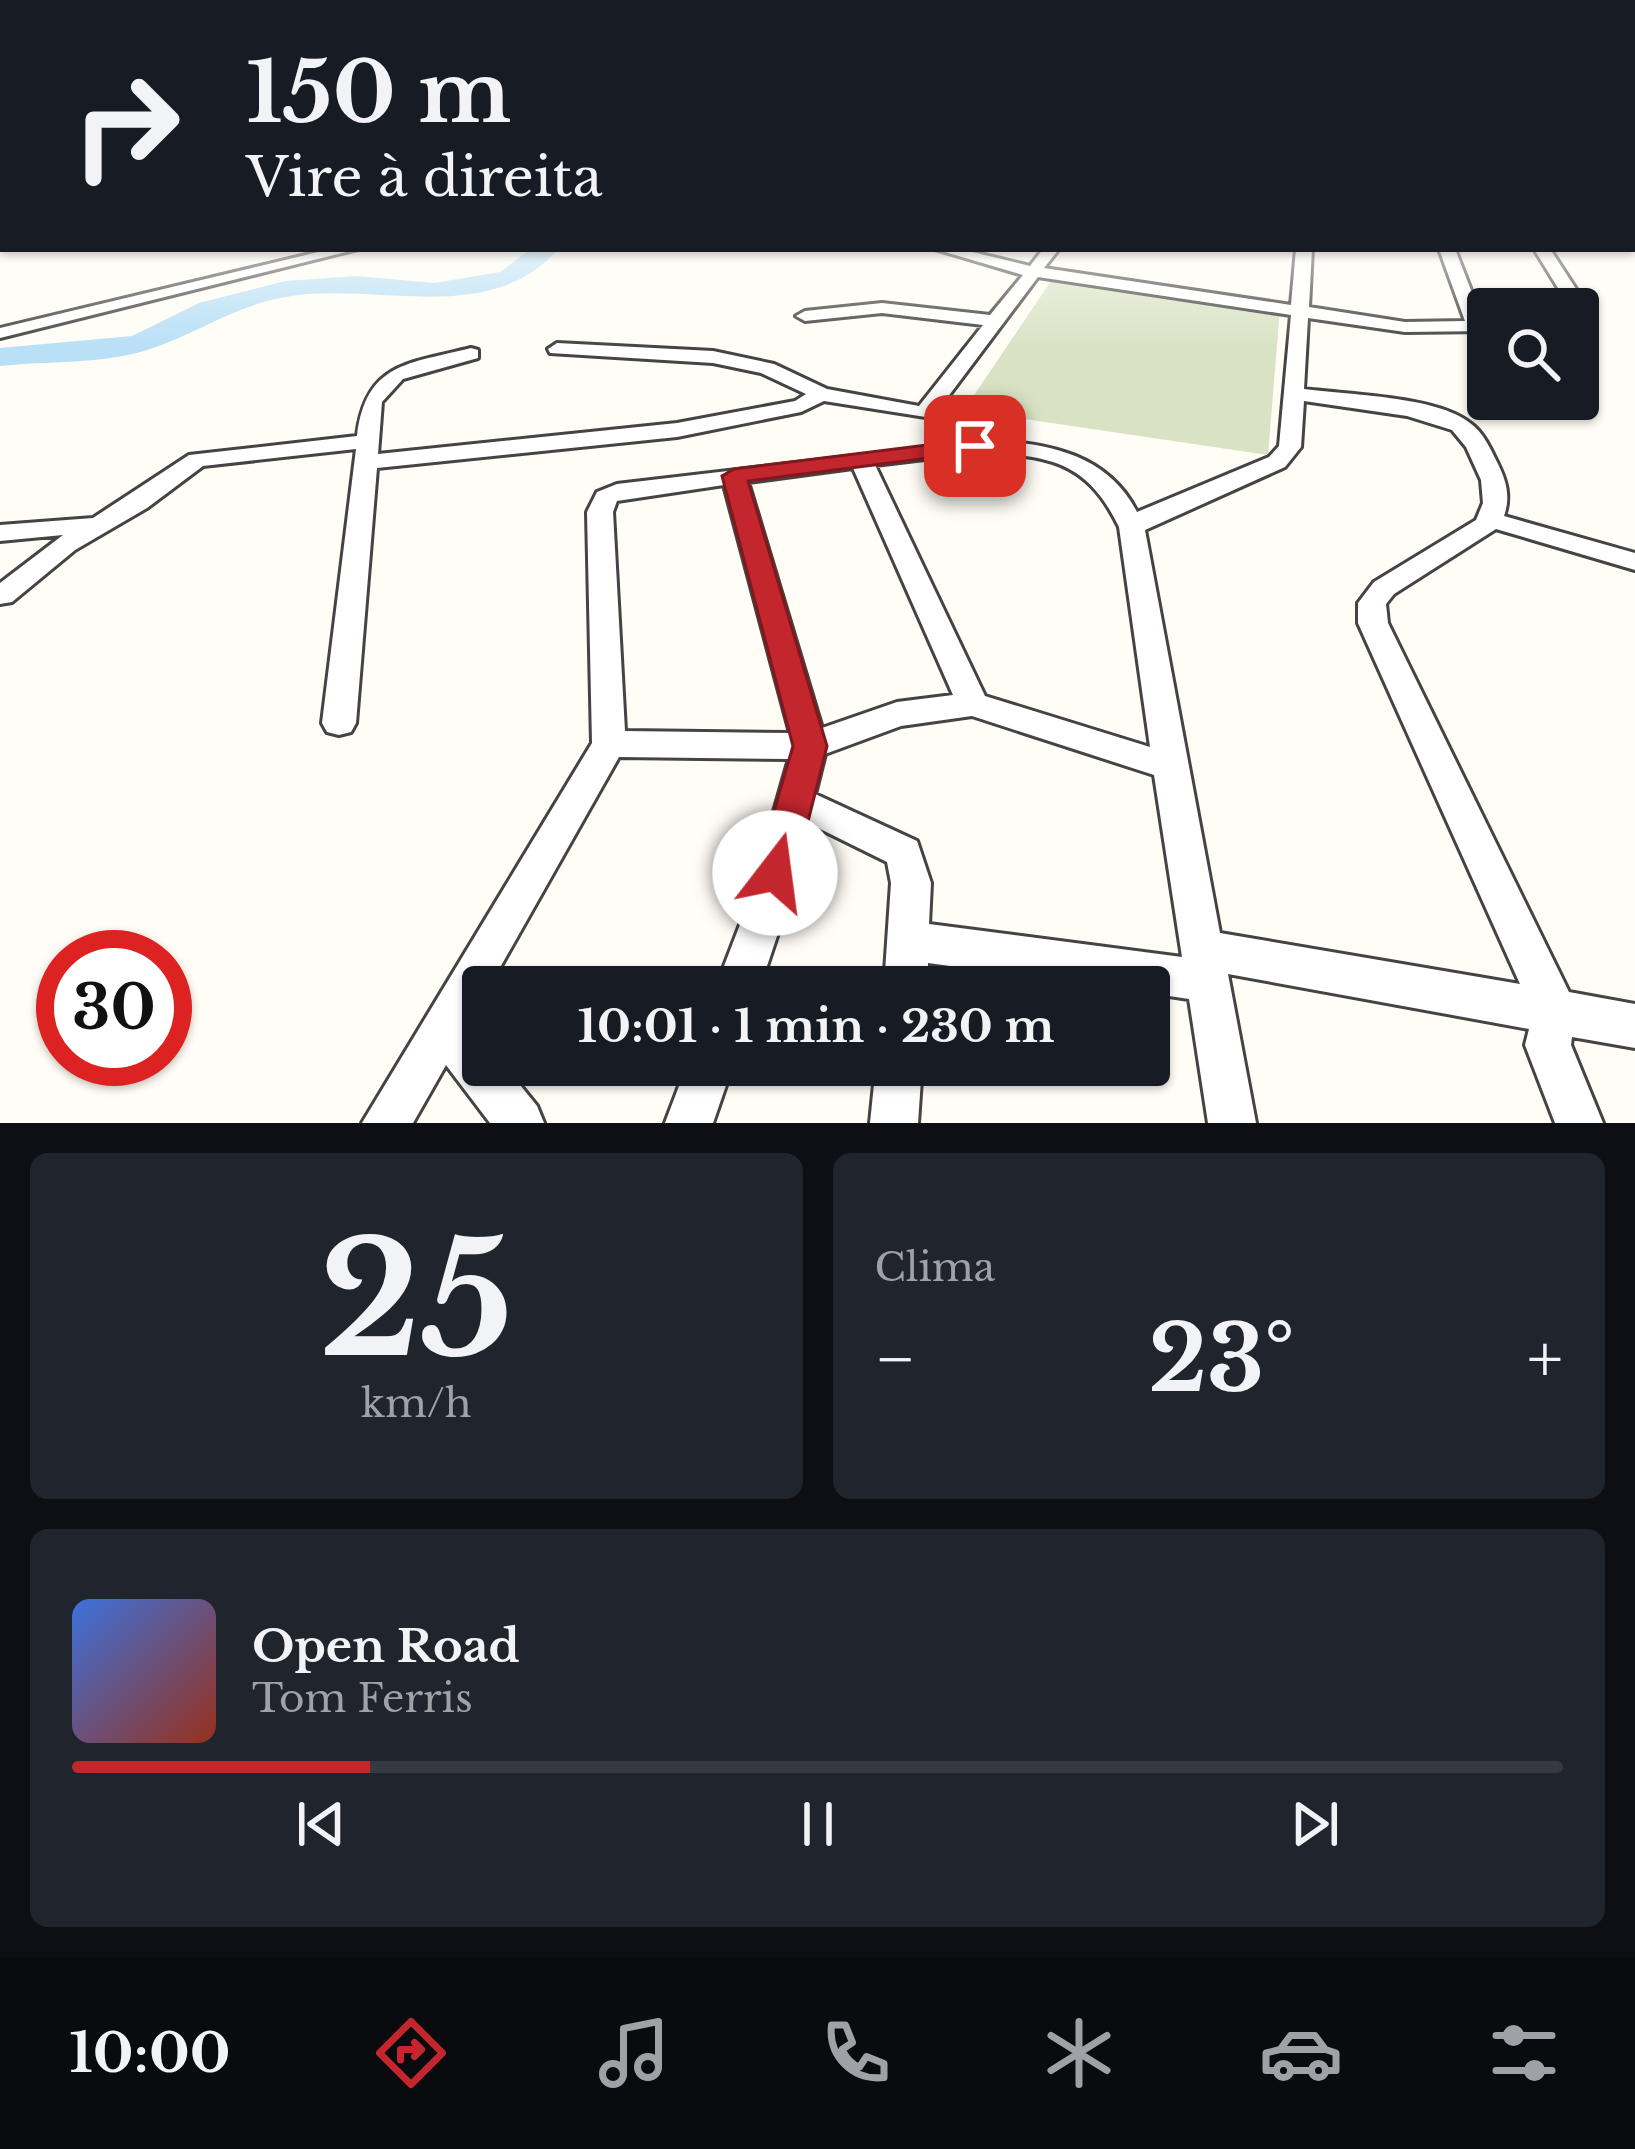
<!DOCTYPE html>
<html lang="pt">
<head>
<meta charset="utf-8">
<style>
	body { margin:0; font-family:"Libre Baskerville",serif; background:#20242c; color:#f1f3f6; height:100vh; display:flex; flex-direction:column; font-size:45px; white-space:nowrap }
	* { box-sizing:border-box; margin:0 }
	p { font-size:39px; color:#9ea1a6 }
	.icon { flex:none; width:66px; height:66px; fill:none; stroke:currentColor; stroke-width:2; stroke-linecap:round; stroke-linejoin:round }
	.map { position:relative; height:1123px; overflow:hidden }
	.panel { display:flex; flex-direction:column; gap:30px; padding:30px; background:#0d0f14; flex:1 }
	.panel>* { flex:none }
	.hud { position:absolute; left:0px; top:0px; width:1635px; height:252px; box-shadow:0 3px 9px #0004; background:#171b24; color:#f1f3f6; overflow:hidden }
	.controls { position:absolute; left:1467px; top:288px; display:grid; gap:24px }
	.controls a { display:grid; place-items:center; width:132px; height:132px; border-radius:12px; background:#171b24; box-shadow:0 3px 9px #0004; font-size:60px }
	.speed { position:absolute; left:36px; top:930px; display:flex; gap:24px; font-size:60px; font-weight:700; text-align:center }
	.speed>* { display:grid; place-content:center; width:156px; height:156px; border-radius:50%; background:#171b24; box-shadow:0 3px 9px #0004; line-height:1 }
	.speed .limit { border:18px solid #d22; background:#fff; color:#111 }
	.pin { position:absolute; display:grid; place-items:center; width:102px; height:102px; color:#fff; margin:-51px; border-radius:24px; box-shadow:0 6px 18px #0006 }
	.me { position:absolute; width:132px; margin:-66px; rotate:15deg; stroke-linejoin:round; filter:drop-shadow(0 0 9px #0008) }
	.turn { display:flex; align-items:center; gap:42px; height:252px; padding:0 48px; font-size:54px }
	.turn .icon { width:156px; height:156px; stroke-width:2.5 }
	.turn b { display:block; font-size:84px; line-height:102px }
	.big { font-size:90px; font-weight:800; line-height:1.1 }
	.panel .tile { flex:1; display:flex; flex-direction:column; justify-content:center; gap:18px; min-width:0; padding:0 42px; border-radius:18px; background:#20242c }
	.panel .dial { align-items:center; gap:0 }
	.dial b { font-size:156px; line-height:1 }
	.song { display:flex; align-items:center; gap:36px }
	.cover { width:144px; height:144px; border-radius:18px; background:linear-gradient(135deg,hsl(220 70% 55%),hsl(10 70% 35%)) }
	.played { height:12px; border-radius:6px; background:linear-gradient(90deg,#c4262e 20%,#363941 20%) }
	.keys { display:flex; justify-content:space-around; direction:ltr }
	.heat { display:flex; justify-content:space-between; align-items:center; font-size:66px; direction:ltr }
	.panel .tiles { flex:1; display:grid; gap:30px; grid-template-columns:1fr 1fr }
	.tile:last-child { grid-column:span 2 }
	.trip { position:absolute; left:462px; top:966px; width:708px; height:120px; border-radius:12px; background:#171b24; box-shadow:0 3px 9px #0004; font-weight:800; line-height:120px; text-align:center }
	.dock { display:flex; height:192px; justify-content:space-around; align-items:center; background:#090b0e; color:#9ea1a6 }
	.dock .icon { width:84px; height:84px }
	.dock .on { color:#c4262e }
	.dock b { font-size:54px; color:#f1f3f6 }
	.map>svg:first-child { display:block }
	.cemetery { fill:#d9e3c4 }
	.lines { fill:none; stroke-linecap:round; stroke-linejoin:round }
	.river { fill:#b9e0f7; fill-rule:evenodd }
	.minor-casing { stroke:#444; stroke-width:6 }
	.minor { fill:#fff; fill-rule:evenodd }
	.route { fill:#c4262e; stroke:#7f191e; stroke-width:3 }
</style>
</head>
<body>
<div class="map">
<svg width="1635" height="1123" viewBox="0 0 1635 1123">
	<rect width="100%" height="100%" fill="#fffdf5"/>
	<polygon class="cemetery" points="1053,278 1280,309 1268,455 964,410"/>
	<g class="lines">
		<path class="river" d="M531,249H558C490,328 374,281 285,297C231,307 197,334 147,350C103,364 47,361 0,366V348L132,336L199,303L285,281L357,276L434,283L500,272Z"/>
		<g class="minor-casing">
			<g id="minor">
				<rect x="1632" y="190" width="3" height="7"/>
				<polygon points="3,209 3,217 0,218 0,210"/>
				<polygon points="331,249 358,249 0,338 0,328"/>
				<path d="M935,249H960L1030,266L1043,249H1059L1044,268L1291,305L1296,249H1312L1309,307L1405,322L1465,321L1439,249H1455L1483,321H1488V331L1405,332L1308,318L1304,389C1347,395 1437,396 1470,423C1483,432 1490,448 1497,462C1506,480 1511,496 1504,516L1635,553V570L1496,529L1394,594L1386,604L1388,623L1569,992L1635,1004V1048L1572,1037L1571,1045L1603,1123H1555L1525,1045L1529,1029L1228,974L1256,1123H1208L1189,999L1149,993V987H1105L928,963V987H884L891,883L887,862L808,823L786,909L760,987H716L746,909L789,759L619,757L489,987H483V998L469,1022L483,1039V1065H504L537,1106L544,1123H490L446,1065L413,1123H362L592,743L587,512L597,492L617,484L992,440C1051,444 1108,455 1137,512L1269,457L1279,446L1291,315L1038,277L932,418L824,401L801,412L677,437L377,468L356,723L351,732L339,735L327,732L322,723L356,449L203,466L147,508L75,550L12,602L0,604V583L63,535L0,541V525L93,518L189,455L357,436C366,362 409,364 471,348L478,350V358L403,379L382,402L378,454L677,423L795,401L806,394L761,373L713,363L550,353L548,349L557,343L713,351L774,364L827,389L919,406L983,325L882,313L805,321L796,316L805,311L882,303L990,315L1023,275ZM1304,401L1407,416L1452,430L1466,447L1481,480L1483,503L1476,520L1374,582L1358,603V623L1520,984L1220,933L1145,530L1285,467L1301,447ZM975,453C1046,455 1086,459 1119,527L1150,747L985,696L875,465ZM853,468L953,695L897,702L822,728L748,482ZM724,485L790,733L625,731L613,512L617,501ZM972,716L1154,775L1182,957L929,924L931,883L917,841L815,794L825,754L901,726Z"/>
				<polygon points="1534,249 1550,249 1589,309 1584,323 1578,324 1578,309 1571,309"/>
				<polygon points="687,1065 733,1065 713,1123 665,1123"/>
				<polygon points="876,1065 922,1065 918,1123 870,1123"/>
			</g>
		</g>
		<use href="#minor" class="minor"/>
	</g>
	<linearGradient id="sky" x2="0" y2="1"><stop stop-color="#95c6ee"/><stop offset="0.55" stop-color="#fffefa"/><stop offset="1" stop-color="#fffefa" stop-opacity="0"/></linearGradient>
	<rect width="1635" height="347" fill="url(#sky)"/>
	<polygon class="route" points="975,439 986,446 983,451 748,481 827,746 795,873 789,885 775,890 761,885 756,873 793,746 722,476 734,469"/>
</svg>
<div class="controls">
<a><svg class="icon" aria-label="search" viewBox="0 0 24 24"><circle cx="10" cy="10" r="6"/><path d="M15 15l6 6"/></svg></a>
</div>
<div class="speed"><div class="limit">30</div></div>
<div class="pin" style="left:975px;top:446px;background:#d93025"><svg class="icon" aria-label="arrive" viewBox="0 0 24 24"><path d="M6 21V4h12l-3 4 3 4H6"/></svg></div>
<svg class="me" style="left:775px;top:873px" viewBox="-20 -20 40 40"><circle r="19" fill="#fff"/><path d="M0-13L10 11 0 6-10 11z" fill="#c4262e"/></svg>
<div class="trip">10:01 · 1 min · 230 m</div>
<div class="hud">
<div class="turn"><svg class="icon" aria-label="right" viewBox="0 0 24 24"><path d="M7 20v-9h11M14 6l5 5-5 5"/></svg><div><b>150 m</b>Vire à direita</div></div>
</div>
</div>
<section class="panel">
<div class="tiles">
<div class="tile dial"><b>25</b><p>km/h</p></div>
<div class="tile"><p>Clima</p>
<div class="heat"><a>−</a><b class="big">23°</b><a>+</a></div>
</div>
<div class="tile">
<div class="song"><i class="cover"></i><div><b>Open Road</b><p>Tom Ferris</p></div></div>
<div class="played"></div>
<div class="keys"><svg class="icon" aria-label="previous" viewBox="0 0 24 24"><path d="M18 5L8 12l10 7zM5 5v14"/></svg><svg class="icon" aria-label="pause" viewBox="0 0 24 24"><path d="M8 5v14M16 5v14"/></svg><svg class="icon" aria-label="next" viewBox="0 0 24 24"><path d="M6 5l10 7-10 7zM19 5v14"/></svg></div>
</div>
</div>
</section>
<nav class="dock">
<b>10:00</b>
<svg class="icon on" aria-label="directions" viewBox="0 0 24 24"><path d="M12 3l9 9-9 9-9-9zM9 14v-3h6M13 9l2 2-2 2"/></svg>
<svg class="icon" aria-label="music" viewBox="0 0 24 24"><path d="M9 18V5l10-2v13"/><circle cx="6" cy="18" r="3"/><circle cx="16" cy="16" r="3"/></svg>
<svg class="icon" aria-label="phone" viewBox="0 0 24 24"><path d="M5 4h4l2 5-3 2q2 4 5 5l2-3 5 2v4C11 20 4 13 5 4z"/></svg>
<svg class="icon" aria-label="climate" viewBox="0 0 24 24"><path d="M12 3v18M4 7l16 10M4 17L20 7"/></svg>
<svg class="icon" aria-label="car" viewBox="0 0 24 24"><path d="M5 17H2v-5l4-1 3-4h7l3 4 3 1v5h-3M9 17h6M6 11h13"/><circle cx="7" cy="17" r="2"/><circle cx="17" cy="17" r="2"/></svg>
<svg class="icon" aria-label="filters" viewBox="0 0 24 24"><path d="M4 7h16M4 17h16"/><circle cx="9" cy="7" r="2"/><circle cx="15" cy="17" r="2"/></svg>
</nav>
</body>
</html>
